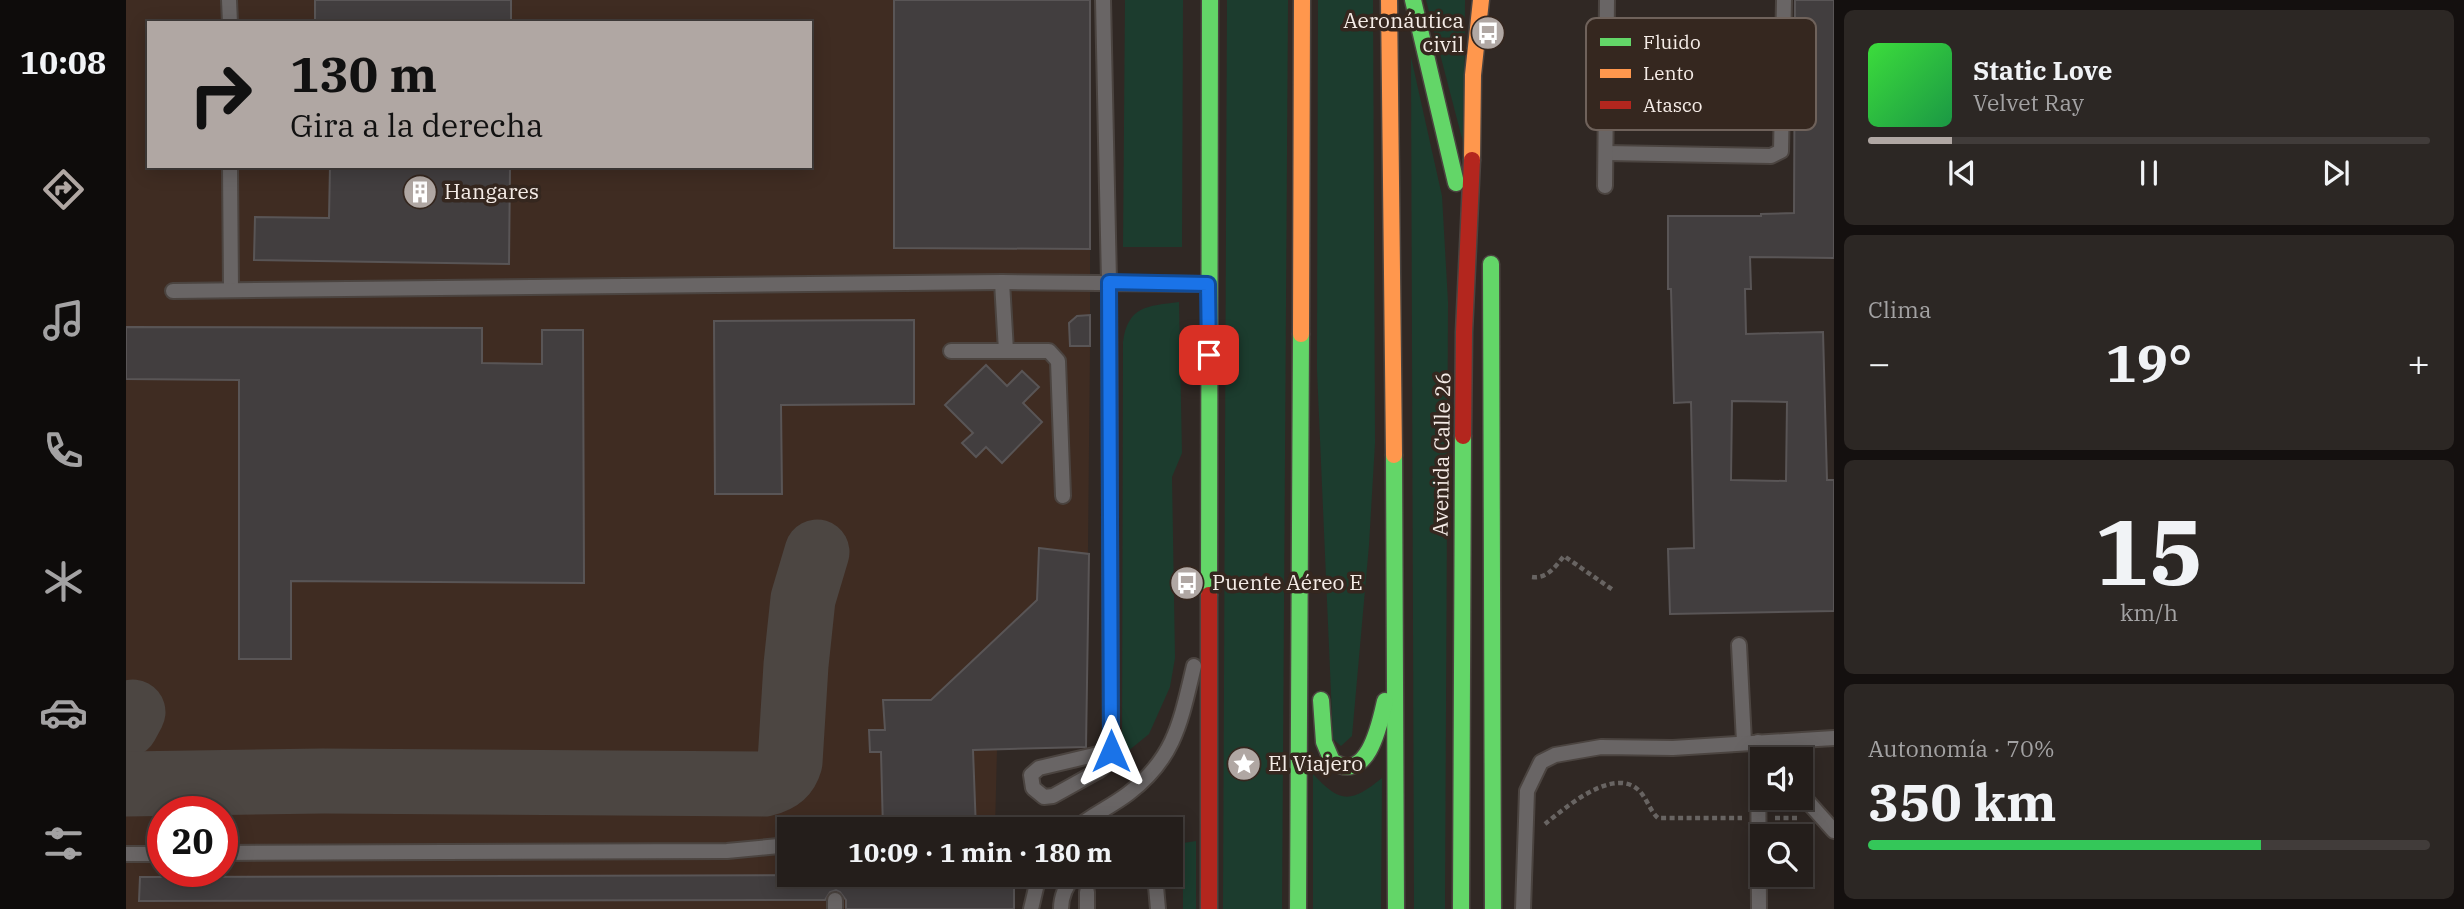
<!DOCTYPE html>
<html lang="es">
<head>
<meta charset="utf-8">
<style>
	body { margin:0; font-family:"IBM Plex Serif",serif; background:#2c2724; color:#f1f3f6; height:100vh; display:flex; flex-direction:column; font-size:26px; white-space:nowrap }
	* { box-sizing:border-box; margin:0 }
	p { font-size:23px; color:#a3a2a3 }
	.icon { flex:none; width:38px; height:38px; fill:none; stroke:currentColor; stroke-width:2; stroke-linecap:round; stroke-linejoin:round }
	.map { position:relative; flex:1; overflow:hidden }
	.side { display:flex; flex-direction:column; gap:10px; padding:10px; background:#14100f; width:630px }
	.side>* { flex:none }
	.hud { position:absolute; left:21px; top:21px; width:665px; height:147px; border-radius:0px; box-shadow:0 4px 18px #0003,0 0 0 2px #413c3a; background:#b0a7a3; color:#111; overflow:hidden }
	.buttons { position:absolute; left:1624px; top:747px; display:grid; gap:14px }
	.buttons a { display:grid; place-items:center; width:63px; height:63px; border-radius:0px; background:#241e1b; box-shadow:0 4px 18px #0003,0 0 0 2px #413c3a; font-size:35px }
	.speed { position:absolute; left:21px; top:796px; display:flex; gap:14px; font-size:35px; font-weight:700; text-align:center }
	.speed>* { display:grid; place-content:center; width:91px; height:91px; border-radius:50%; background:#241e1b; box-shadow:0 4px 18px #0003,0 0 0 2px #413c3a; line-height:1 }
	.speed .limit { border:10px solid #d22; background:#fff; color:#111 }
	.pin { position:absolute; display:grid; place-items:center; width:60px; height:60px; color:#fff; margin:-30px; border-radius:14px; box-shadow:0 4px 10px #0006 }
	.me { position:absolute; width:77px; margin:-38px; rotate:0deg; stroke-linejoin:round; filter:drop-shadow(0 0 5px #0008) }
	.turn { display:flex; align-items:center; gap:24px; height:147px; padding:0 28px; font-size:32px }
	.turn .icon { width:91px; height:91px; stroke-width:2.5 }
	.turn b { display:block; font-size:49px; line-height:60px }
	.big { font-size:52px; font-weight:700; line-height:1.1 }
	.side .card { flex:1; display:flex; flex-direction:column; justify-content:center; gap:10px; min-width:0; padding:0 24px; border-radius:10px; background:#2c2724 }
	.side .dial { align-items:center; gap:0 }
	.dial b { font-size:91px; line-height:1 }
	.song { display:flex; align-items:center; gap:21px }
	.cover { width:84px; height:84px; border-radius:10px; background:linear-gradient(135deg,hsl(120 70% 55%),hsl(140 70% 35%)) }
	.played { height:7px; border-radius:4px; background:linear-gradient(90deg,#b0a7a3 15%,#413c3a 15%) }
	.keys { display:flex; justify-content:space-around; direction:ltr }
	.heat { display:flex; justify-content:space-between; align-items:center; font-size:38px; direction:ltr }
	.charge { height:10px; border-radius:5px; background:linear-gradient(90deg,#34c759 70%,#413c3a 0) }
	.trip { position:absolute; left:651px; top:817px; width:406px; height:70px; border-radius:0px; background:#241e1b; box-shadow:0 4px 18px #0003,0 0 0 2px #413c3a; font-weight:700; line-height:70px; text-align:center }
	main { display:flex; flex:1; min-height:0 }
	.dock { display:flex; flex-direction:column; width:126px; justify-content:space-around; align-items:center; background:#0e0c0b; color:#a3a2a3 }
	.dock .icon { width:49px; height:49px }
	.dock .current { color:#b0a7a3 }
	.dock b { font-size:32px; color:#f1f3f6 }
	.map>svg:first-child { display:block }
	.built { fill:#3f2c22; fill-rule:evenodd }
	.green { fill:#1c3c2e }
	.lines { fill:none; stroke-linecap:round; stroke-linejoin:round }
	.taxiway { stroke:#4c4642; stroke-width:65 }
	.building { fill:#423e3f; stroke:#595556; stroke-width:2; fill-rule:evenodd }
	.lane-casing { stroke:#4b4440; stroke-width:18 }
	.fast-casing { stroke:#4b4440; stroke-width:19 }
	.slow-casing { stroke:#4b4440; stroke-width:19 }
	.jam-casing { stroke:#4b4440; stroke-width:19 }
	.path { stroke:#686462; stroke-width:4.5; stroke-dasharray:5 3.5; stroke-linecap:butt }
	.lane { stroke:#696565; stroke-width:14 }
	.fast { stroke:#63d668; stroke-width:16 }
	.slow { stroke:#ff974d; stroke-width:16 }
	.jam { stroke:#b3261e; stroke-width:16 }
	.route-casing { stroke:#114b97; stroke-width:18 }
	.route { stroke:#1a73e8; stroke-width:12 }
	.labels { text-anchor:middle; stroke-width:7; stroke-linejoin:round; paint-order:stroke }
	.poi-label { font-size:21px; fill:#f5ece7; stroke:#35271f; text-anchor:start }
	.street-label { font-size:21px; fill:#f5ece7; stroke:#35271f }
	.key { fill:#35271f; stroke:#6f625b; stroke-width:2 }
	.key-label { font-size:19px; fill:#f5ece7 }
</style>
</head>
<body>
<main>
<nav class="dock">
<b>10:08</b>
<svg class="icon current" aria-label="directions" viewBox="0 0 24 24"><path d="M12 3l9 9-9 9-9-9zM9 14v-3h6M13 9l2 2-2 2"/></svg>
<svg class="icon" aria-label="music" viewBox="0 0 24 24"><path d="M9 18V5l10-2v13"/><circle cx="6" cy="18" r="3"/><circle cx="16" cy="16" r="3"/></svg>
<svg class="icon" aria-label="phone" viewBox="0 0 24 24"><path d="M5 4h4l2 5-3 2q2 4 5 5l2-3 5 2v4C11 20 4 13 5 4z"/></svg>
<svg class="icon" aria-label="climate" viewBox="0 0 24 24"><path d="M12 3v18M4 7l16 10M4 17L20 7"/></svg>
<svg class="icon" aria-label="car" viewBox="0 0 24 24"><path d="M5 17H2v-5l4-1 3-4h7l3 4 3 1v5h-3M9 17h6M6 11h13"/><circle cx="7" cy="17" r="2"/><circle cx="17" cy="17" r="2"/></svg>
<svg class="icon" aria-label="filters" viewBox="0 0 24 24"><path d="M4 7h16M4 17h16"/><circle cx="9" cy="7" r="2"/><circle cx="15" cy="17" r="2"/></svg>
</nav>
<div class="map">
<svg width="1708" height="909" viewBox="0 0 1708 909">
	<rect width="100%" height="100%" fill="#302824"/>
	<path class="built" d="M0,0H964V347L960,747L871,750L869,829L663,830V875H869V909H0ZM23,23H684V166H23ZM37,812H96V872H37Z"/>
	<g class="green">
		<polygon points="999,0 1057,0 1056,247 997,247"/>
		<polygon points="1101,0 1162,0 1156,909 1097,909"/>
		<polygon points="1192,0 1247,0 1249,443 1243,545 1226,736 1215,746 1207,739 1191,370"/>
		<polygon points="1300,0 1339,0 1338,146"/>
		<polygon points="1285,57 1316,196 1322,302 1319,909 1288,909"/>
		<path d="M1053,302L1056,453L1046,477L1049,658L1044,687L1023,734L996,756L997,342C1002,306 1021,306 1053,302Z"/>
		<path d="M1187,774C1214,803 1224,804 1256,778L1255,909H1187Z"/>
		<polygon points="1070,841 1070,909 1057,909 1057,843"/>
	</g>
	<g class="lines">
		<g class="taxiway">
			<polyline points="0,725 7,712"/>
			<path d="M0,784L197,781L638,784C651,781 660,776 664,762L670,665L677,599L691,552"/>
		</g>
	</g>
	<g class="building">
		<rect x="189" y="0" width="196" height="23"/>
		<polygon points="768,0 964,0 964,249 768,248"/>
		<path d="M1669,0H1708V258L1624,257L1625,289H1619L1620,334L1697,332L1701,480H1708V611L1544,614L1542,549L1568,548L1565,402L1548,403L1545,289H1542V216H1635V214L1668,213ZM1606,401L1661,402L1660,481L1605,480Z"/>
		<polygon points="204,166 384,166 383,264 128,260 129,217 203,218"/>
		<polygon points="964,315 964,346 944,346 943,323 951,316"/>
		<polygon points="788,320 788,404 655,405 656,494 589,494 588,321"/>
		<polygon points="0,327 356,328 356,363 416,364 416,330 457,330 458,583 165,581 165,659 113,659 113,380 0,379"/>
		<polygon points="860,365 881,386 896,371 913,387 897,403 916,422 876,463 860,447 850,457 836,443 847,433 819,405"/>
		<polygon points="913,548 963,554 960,747 847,750 850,830 757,830 755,752 744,752 743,730 759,730 757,700 805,700 911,600"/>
		<polygon points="698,875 703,883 709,885 717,880 719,875 888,875 888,909 720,909 720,900 714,892 710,890 704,892 699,900 13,901 14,877"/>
	</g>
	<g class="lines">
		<g class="lane-casing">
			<g id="lane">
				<polyline points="103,0 104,23"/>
				<polyline points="977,0 983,282 985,751 978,766 972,771 927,796 918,797 907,788 905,775 913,768 985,751"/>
				<polyline points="1480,153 1645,156 1655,151 1658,0"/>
				<polyline points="104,166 105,290"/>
				<polyline points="1479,186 1481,0"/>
				<polyline points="876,282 880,351"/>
				<polyline points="47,291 876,282 1081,284"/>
				<polyline points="825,351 923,351 932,361 937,496"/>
				<polyline points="1613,645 1618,742"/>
				<polyline points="1632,742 1633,909"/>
				<polyline points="1675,794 1708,831"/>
				<path d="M948,830C965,815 985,807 1003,793C1050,757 1055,719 1068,666"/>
				<polyline points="96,853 601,851 663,845"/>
				<polyline points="0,854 37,854"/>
				<polyline points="708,875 709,875"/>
				<polyline points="1029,875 1032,909"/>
				<polyline points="961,892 961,909"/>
				<polyline points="709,900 709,909"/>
				<polyline points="905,909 913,875"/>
				<path d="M935,909C935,895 940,885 949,875"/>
				<polyline points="1397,909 1401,791 1415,762 1429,755 1475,747 1547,748 1708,738"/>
			</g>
		</g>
		<g class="fast-casing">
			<g id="fast">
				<polyline points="1287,0 1330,183"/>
				<polyline points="1365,264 1367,909"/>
				<polyline points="1268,455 1270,909"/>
				<polyline points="1083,595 1084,0"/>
				<path d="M1195,700L1198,742L1206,761C1242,785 1254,723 1259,701"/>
				<polyline points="1172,909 1175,334"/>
				<polyline points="1335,909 1337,436"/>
			</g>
		</g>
		<g class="slow-casing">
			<g id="slow">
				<polyline points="1263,0 1268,455"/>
				<polyline points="1346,160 1347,75 1355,0"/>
				<polyline points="1175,334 1176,0"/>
			</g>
		</g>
		<g class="jam-casing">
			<g id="jam">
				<polyline points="1337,436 1338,332 1346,160"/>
				<polyline points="1083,909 1083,595"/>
			</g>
		</g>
		<g class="path">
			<path d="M1406,577C1421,579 1429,567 1438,556L1487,590"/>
			<polyline points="1649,818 1672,818"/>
			<path d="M1419,824C1439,808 1484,769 1510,788C1520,795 1523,810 1532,818H1616"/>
		</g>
		<use href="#lane" class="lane"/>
		<use href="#fast" class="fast"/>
		<use href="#slow" class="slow"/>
		<use href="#jam" class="jam"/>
	</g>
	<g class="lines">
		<g class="route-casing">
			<polyline id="route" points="985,751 983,282 1082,284 1083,355"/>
		</g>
		<use href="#route" class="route"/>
	</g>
	<defs>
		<g id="bus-disc" transform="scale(1.75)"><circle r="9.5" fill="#b0a7a3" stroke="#35271f"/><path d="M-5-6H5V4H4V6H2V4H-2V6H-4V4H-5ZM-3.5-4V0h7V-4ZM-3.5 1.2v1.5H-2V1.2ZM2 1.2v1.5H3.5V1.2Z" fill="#fff"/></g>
		<g id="building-disc" transform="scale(1.75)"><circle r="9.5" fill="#b0a7a3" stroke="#35271f"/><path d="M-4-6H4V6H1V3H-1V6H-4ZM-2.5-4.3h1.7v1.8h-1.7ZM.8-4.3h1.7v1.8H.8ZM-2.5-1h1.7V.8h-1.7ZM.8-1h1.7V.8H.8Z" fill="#fff"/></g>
		<g id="sight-disc" transform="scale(1.75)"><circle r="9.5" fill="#b0a7a3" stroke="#35271f"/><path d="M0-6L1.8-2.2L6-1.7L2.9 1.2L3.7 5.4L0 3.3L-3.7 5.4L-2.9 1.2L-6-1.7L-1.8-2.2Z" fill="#fff"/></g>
	</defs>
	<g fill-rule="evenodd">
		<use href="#bus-disc" x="1362" y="33"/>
		<use href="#building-disc" x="294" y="192"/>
		<use href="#bus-disc" x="1061" y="583"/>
		<use href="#sight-disc" x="1118" y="764"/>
	</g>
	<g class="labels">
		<g class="poi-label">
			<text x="1338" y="28" text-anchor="end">Aeronáutica<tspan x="1338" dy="24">civil</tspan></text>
			<text x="318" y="199">Hangares</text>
			<text x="1086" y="590">Puente Aéreo E</text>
			<text x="1142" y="771">El Viajero</text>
		</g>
		<g class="street-label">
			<text transform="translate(1316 454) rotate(-89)" y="7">Avenida Calle 26</text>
		</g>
	</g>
	<rect x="1460" y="18" width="230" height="112" rx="10" class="key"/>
	<rect x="1474" y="38" width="31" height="8" fill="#63d668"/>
	<rect x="1474" y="69" width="31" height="9" fill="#ff974d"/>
	<rect x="1474" y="101" width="31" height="8" fill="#b3261e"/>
	<g class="key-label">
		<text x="1517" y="49">Fluido</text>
		<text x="1517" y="80">Lento</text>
		<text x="1517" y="112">Atasco</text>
	</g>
</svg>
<div class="buttons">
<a><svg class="icon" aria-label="sound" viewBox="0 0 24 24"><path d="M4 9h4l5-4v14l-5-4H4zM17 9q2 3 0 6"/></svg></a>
<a><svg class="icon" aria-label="search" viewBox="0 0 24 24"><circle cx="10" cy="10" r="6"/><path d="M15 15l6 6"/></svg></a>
</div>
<div class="speed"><div class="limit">20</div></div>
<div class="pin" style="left:1083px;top:355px;background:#d93025"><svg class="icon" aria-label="arrive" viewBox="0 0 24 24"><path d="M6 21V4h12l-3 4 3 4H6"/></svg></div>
<svg class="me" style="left:985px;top:751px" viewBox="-20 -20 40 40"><path d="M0-17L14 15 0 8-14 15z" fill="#1a73e8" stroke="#fff" stroke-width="4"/></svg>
<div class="trip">10:09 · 1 min · 180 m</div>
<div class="hud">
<div class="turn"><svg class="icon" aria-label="right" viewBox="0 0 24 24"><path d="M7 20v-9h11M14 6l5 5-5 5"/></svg><div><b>130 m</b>Gira a la derecha</div></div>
</div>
</div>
<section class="side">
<div class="card">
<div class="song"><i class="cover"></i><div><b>Static Love</b><p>Velvet Ray</p></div></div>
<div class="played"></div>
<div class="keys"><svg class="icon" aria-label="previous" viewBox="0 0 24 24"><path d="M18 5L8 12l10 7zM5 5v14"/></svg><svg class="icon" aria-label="pause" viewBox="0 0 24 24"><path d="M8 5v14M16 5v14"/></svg><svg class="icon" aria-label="next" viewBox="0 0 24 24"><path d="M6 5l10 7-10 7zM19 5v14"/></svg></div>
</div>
<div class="card"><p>Clima</p>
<div class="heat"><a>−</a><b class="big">19°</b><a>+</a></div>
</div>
<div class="card dial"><b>15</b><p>km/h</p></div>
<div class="card"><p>Autonomía · 70%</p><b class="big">350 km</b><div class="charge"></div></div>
</section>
</main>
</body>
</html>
